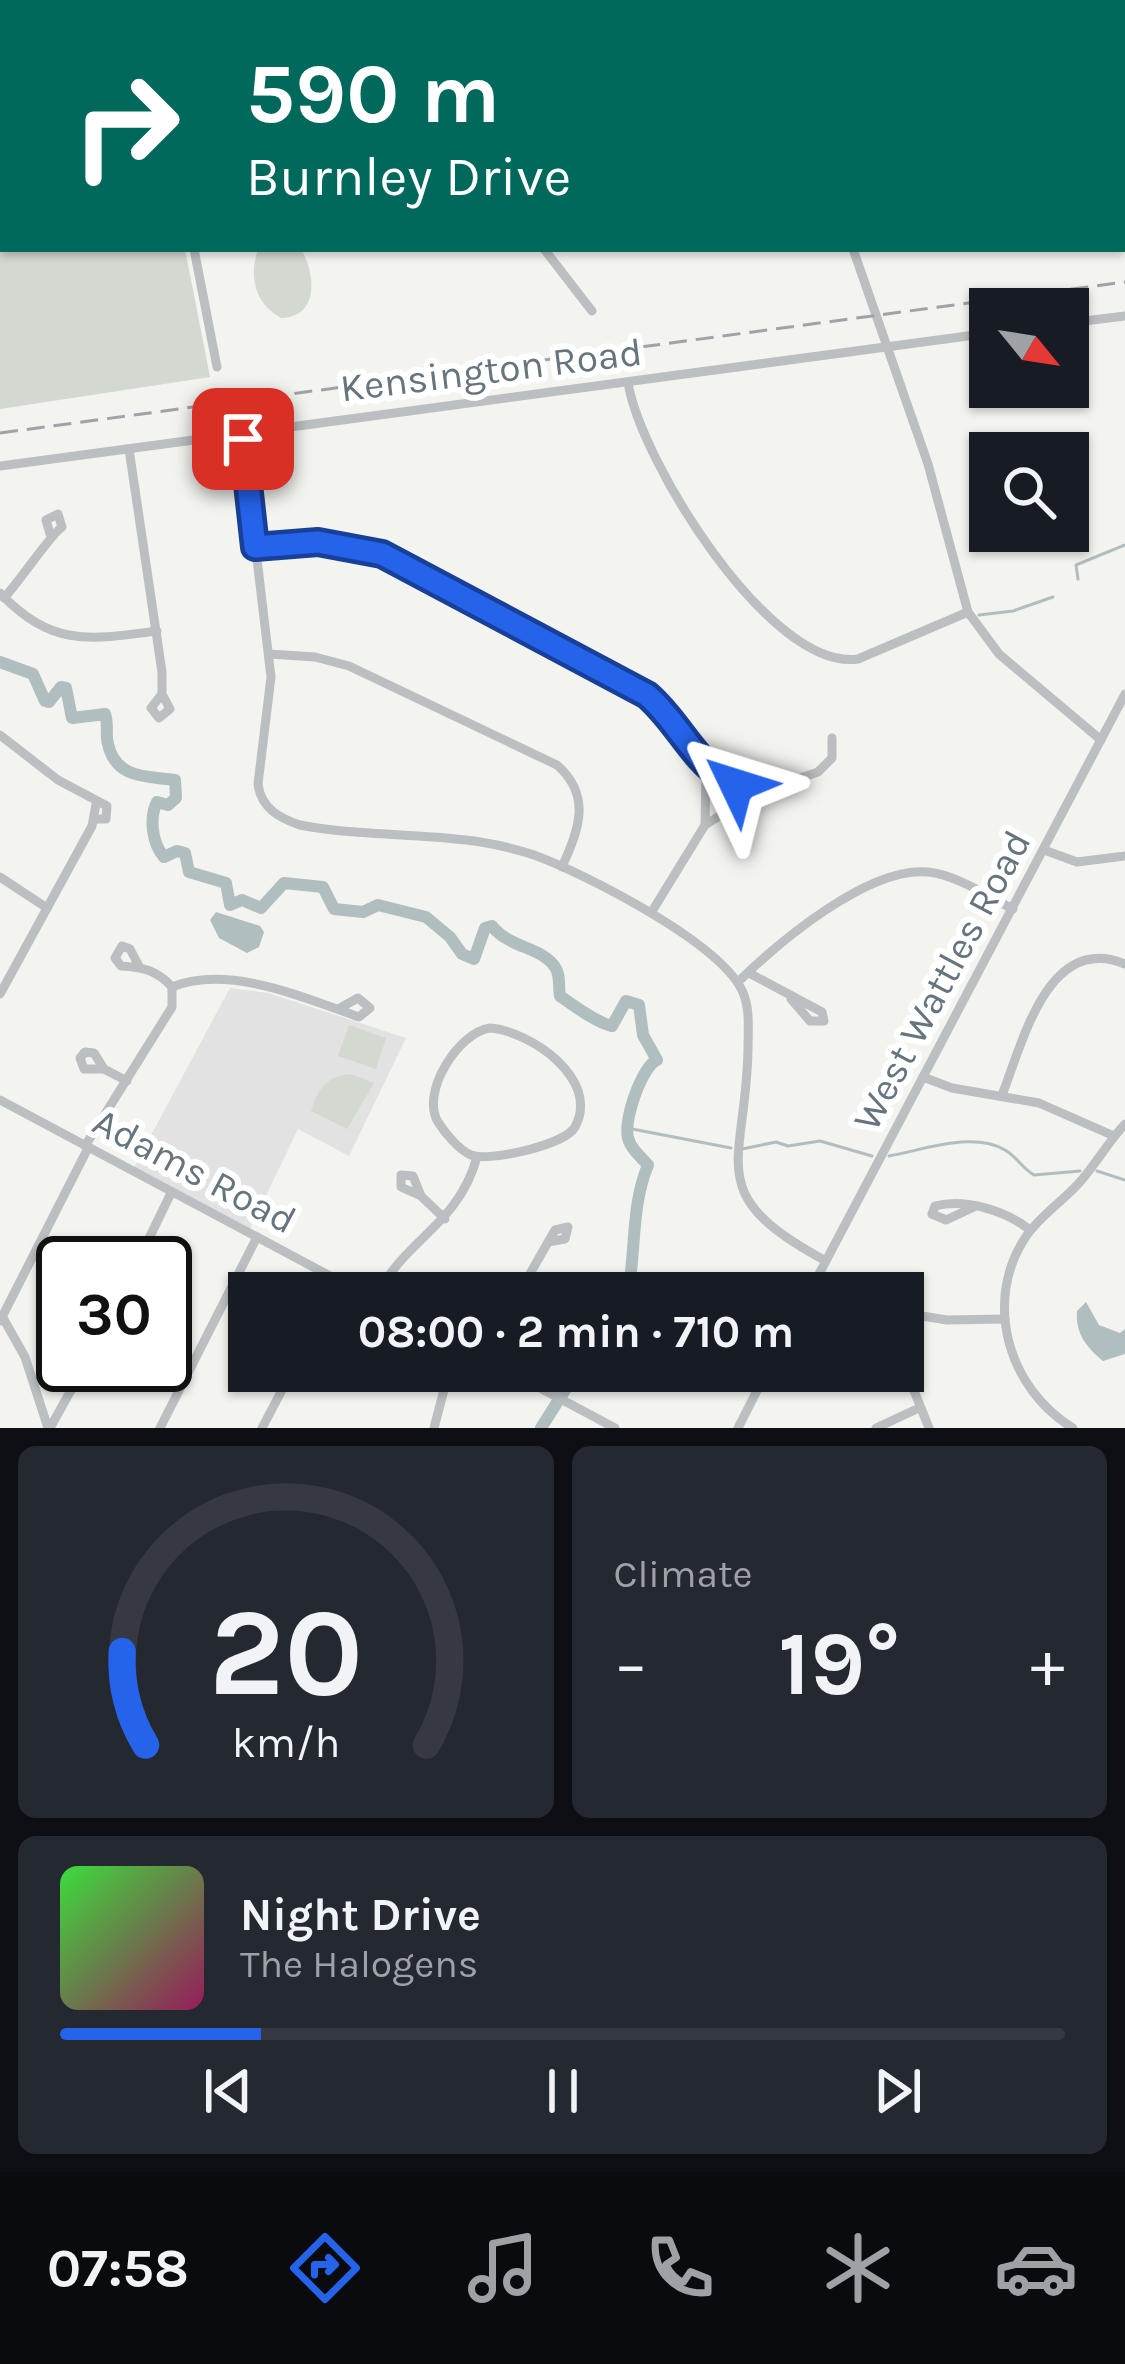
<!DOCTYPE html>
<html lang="en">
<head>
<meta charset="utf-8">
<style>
	body { margin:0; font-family:Karla,sans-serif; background:#242831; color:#f1f3f6; height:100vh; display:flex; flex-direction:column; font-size:45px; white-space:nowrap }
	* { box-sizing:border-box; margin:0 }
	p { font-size:39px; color:#9ea1a6 }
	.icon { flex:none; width:66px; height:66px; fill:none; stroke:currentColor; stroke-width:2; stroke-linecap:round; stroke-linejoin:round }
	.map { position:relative; height:1428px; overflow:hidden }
	.side { display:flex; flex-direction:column; gap:18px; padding:18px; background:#0d0f14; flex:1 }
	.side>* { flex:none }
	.banner { position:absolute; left:0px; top:0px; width:1125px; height:252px; box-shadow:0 3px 9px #0004; background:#00695c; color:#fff; overflow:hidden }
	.needle { width:78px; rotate:120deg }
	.buttons { position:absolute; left:969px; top:288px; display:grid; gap:24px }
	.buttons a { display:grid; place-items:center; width:120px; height:120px; border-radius:0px; background:#171b24; box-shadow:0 3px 9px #0004; font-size:60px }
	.speed { position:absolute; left:36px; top:1236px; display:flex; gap:24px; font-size:60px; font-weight:700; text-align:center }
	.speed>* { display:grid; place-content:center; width:156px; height:156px; border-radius:50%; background:#171b24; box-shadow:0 3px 9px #0004; line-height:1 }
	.speed .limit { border:6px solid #111; border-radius:18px; background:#fff; color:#111 }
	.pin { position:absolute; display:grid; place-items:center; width:102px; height:102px; color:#fff; margin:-51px; border-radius:24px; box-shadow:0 6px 18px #0006 }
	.me { position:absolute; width:132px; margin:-66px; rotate:311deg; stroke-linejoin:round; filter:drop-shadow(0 0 9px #0008) }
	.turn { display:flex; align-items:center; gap:42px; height:252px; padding:0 48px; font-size:54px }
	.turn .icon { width:156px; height:156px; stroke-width:2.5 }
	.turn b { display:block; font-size:84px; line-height:102px }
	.big { font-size:90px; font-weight:700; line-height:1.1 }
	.side .tile { flex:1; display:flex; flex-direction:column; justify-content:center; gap:18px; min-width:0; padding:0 42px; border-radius:18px; background:#242831 }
	.side .dial { align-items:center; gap:0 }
	.dial svg { height:312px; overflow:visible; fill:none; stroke:#363941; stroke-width:7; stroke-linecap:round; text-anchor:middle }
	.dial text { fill:#f1f3f6; stroke:none }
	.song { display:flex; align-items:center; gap:36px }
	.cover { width:144px; height:144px; border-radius:18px; background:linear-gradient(135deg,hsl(120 70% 55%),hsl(330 70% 35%)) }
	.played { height:12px; border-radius:6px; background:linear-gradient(90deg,#2563eb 20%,#363941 20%) }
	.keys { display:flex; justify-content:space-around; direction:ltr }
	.heat { display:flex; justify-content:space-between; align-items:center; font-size:66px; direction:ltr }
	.side .tiles { flex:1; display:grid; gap:18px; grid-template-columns:1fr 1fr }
	.tile:last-child { grid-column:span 2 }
	.trip { position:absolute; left:228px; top:1272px; width:696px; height:120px; border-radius:0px; background:#171b24; box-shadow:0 3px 9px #0004; font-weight:700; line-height:120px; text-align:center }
	.tabs { display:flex; height:192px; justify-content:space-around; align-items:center; background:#090b0e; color:#9ea1a6 }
	.tabs .icon { width:84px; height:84px }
	.tabs .selected { color:#2563eb }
	.tabs b { font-size:54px; color:#f1f3f6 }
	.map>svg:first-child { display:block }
	.built { fill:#e1e2e1 }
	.green { fill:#d3d8d0 }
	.water { fill:#b1bec0 }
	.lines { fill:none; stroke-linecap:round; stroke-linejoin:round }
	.stream { stroke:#b1bec0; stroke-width:3 }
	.river { stroke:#b1bec0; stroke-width:12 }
	.minor { stroke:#bbbfc1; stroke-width:9 }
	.rail { stroke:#9da3a7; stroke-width:3; stroke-dasharray:18 9; stroke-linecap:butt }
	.route-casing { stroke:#184099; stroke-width:30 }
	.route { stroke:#2563eb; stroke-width:21 }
	.labels { text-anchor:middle; stroke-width:12; stroke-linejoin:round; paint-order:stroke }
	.street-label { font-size:39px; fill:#66757d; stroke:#fff }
</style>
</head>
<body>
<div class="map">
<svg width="1125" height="1428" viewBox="0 0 1125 1428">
	<rect width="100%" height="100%" fill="#f3f3f0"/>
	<polygon class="built" points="230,988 268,993 406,1038 349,1156 298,1129 250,1229 134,1167"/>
	<g class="green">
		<polygon points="0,196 3,249 185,249 210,377 0,409"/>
		<path d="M258,249H301C316,274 319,317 281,318C254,303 249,276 258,249Z"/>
		<polygon points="349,1025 386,1038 376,1069 338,1056"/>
		<path d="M351,1074L374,1083L347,1129L311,1111C318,1089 326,1076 351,1074Z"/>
	</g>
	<g class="water">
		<polygon points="216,912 260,926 264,932 259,947 247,953 219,938 210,920"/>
		<path d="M1086,1302L1099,1325L1120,1333L1125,1329V1354L1103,1361C1087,1348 1075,1333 1077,1311Z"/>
	</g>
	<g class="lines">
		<g class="stream">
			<polyline points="0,22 3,22"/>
			<polyline points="1078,579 1076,565 1125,545"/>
			<polyline points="979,615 1013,611 1053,597"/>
			<polyline points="627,1128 731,1148"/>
			<polyline points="742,1149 776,1142 788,1146 820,1141 872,1156"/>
			<path d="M889,1156C923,1150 973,1131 1005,1150C1017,1157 1022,1168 1034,1175L1080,1171"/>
			<polyline points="1097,1171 1125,1180"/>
		</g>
		<g class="river">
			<path d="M0,662L33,674L45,701L49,702L61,687L66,688L72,718L105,714C109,725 105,734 108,744C116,780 149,776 175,780L176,798L168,805L157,802C149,818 152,843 164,857L177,851L185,853L189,872L226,883L230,905L242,900L261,908L284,883L323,887L334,909L363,912L378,905L426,917L450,937L462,954L474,959L485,928L492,926C509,948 542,947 555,967C561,976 558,986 560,996C574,1006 597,1023 612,1026L626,1001L639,1005L643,1035L657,1060C643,1065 621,1123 629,1141C632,1150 642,1158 648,1165C631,1206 636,1250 628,1293"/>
			<polyline points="541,1428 577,1371"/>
		</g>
		<g class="minor">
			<polyline points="740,0 741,3"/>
			<polyline points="224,3 224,0"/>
			<polyline points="436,3 440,0"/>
			<polyline points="565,3 572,0"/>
			<polyline points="0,70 3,70"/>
			<polyline points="1122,116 1125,115"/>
			<polyline points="194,249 217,367"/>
			<polyline points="544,249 592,311"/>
			<polyline points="853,249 928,464 968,612 999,654 1101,740"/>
			<polyline points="1068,323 1125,316"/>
			<path d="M628,382C639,458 770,672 858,659L968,612"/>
			<path d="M242,433L271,677L258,784C261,808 279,818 300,825C378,840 458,829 534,855C584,873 726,945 744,995C750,1011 748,1032 748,1049C746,1166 700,1193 826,1261"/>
			<polyline points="129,449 162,672 162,694 151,708 159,718 170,709 162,694"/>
			<polyline points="0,466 990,333"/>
			<polyline points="255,547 331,543 396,560 634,686 674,722 706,770 756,793"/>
			<path d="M0,593C52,647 89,640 157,631"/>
			<path d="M4,598C19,582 51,534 62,527L58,514L46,520L50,534"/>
			<path d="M269,654L315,657L349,666L557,765C592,796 579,829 562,867"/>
			<polyline points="0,735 58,780 107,806 106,819 95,819"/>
			<polyline points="705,825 756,793 818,772 832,758 832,738"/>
			<polyline points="1044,850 1077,862 1125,856"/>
			<polyline points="0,877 47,908"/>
			<polyline points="651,913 705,825 706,770"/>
			<polyline points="749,973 822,1012 824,1021 810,1021 791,999"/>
			<path d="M738,982C778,943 868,866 928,872C957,875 987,896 1013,909"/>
			<path d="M172,987C230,964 304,998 359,1017L370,1008L358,998L338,1009"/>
			<polyline points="0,994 92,826 96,804"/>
			<path d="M490,1028C530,1031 601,1079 575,1127C565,1145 489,1162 471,1155C459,1150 445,1133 438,1122C420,1092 459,1032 490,1028Z"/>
			<polyline points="104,1069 84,1069 80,1058 85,1052 94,1053 104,1069 127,1081"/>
			<polyline points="923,1077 952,1088 1039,1103 1114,1136"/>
			<path d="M1002,1095C1023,1042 1048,932 1125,964"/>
			<polyline points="0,1100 362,1293"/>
			<path d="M85,1146L172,1007V987C157,970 142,967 121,966L115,958L122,946L130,949L138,964"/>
			<polyline points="421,1196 401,1187 401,1175 413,1176 421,1196 445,1219"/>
			<path d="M974,1207L946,1220L932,1214L935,1206C966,1198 1006,1211 1030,1230"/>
			<polyline points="137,1263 171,1193"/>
			<polyline points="814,1283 837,1293"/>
			<path d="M378,1293C408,1237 458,1225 477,1157"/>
			<polyline points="519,1293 555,1230 568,1227 565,1239 548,1242"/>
			<polyline points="809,1293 1125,694"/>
			<polyline points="903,1313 947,1320 1005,1319"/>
			<polyline points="2,1316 25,1357 48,1428"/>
			<polyline points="0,1321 88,1148"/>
			<polyline points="903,1341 911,1383 929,1428"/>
			<polyline points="508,1371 615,1428"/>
			<polyline points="50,1428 85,1365"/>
			<polyline points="160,1428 257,1237"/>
			<polyline points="262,1428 292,1371"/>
			<polyline points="434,1428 449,1371"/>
			<polyline points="738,1428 767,1371"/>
			<polyline points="876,1428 919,1408"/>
			<path d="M1073,1428C1008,1389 982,1300 1027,1235C1041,1215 1063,1201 1079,1183C1096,1164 1108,1142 1125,1124"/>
		</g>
		<polyline class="rail" points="0,433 1125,282"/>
	</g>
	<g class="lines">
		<g class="route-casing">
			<path id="route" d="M243,439L255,547L318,542L382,554L647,695C681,724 695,767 736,785"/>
		</g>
		<use href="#route" class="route"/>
	</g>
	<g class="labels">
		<g class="street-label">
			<text transform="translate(491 369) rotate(-7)" y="14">Kensington Road</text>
			<text transform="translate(941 980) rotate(-62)" y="14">West Wattles Road</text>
			<text transform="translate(195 1170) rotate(28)" y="14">Adams Road</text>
		</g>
	</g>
</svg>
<div class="buttons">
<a><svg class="needle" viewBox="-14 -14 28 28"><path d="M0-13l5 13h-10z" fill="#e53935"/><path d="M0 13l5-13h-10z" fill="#9ea1a6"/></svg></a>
<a><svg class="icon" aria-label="search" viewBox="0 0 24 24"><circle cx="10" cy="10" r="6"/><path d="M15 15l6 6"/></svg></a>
</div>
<div class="speed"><div class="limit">30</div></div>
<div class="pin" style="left:243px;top:439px;background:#d93025"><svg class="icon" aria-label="arrive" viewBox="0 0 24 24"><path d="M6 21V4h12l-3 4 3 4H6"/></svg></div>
<svg class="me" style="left:736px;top:785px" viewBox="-20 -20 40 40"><path d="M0-17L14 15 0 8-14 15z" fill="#2563eb" stroke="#fff" stroke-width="4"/></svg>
<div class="trip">08:00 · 2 min · 710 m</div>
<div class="banner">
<div class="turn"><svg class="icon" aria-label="right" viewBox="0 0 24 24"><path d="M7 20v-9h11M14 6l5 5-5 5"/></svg><div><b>590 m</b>Burnley Drive</div></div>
</div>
</div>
<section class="side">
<div class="tiles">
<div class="tile dial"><svg viewBox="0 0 100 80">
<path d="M14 69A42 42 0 1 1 86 69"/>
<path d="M14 69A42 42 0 0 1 8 45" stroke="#2563eb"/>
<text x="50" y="56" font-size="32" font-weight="700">20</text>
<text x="50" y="72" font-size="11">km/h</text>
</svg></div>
<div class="tile"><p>Climate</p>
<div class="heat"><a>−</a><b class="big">19°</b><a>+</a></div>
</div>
<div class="tile">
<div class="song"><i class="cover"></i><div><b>Night Drive</b><p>The Halogens</p></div></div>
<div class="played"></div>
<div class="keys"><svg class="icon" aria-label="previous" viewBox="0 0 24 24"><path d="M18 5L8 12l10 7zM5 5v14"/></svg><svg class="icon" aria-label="pause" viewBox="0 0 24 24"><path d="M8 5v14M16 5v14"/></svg><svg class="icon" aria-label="next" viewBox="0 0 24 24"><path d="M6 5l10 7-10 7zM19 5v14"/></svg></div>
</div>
</div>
</section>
<nav class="tabs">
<b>07:58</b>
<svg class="icon selected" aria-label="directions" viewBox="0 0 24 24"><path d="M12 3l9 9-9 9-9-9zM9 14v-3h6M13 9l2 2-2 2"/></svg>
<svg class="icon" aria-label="music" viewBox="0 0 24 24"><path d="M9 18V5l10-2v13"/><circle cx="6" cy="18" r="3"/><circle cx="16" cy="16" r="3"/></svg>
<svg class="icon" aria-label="phone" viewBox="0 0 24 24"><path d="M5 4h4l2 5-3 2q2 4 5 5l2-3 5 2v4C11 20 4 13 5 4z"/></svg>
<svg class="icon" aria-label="climate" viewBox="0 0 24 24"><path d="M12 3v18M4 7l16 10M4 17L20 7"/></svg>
<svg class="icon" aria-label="car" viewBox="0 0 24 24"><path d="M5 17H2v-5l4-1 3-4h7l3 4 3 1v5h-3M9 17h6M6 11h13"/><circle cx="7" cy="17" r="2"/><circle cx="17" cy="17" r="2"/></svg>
</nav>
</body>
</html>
